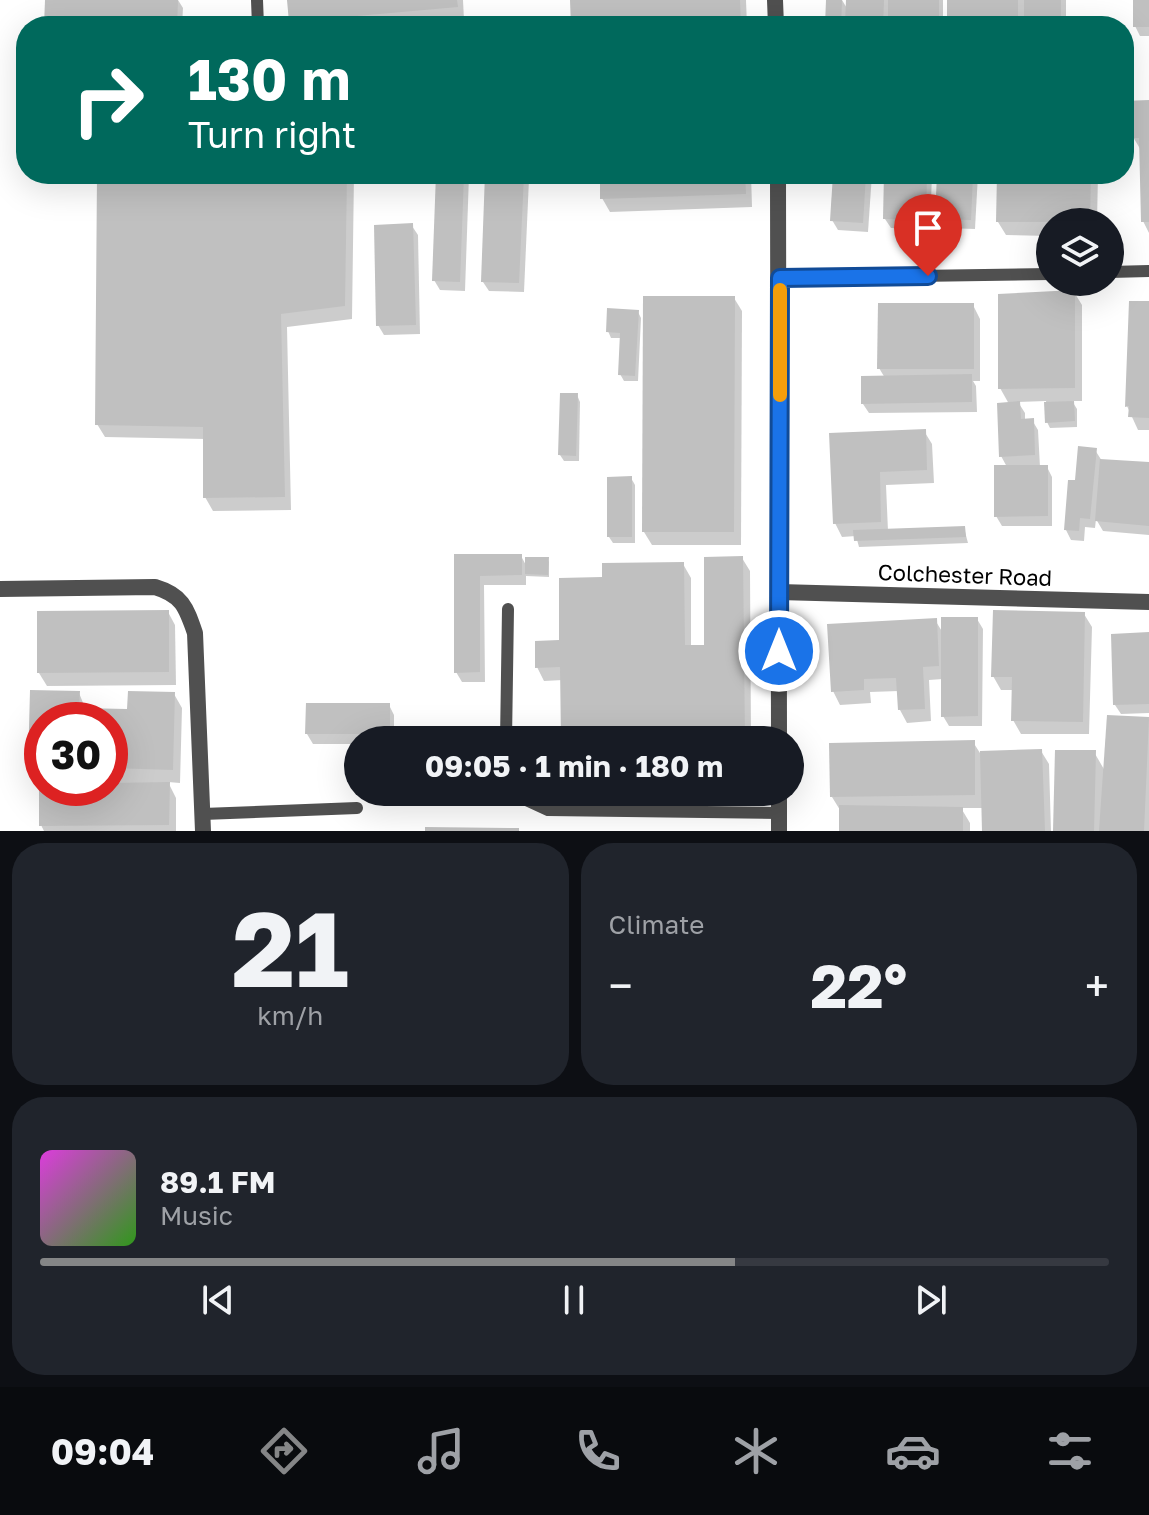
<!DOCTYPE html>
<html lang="en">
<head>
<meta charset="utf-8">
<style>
	body { margin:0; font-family:"Golos Text",sans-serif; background:#20242c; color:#f1f3f6; height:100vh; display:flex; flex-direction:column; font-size:30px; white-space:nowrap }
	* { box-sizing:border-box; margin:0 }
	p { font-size:26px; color:#9ea1a6 }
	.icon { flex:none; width:44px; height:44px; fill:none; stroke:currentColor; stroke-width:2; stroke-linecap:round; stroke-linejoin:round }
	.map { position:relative; height:831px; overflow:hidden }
	.side { display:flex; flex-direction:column; gap:12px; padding:12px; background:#0d0f14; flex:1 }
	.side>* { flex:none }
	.top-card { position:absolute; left:16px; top:16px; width:1118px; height:168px; border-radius:32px; box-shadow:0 8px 32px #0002; background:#00695c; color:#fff; overflow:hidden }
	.fabs { position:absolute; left:1036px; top:208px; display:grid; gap:16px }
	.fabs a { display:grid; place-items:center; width:88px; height:88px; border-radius:50%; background:#171b24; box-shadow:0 8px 32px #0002; font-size:40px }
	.speed { position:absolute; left:24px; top:702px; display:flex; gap:16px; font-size:40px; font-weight:700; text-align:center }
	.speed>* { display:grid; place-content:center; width:104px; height:104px; border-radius:50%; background:#171b24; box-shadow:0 8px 32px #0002; line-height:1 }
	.speed .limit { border:12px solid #d22; background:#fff; color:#111 }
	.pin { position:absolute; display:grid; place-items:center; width:68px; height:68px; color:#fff; margin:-82px -34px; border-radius:50% 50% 50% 0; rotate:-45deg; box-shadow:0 0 8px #0007 }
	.pin .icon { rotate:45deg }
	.me { position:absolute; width:88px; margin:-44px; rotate:0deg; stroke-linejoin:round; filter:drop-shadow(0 0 6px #0008) }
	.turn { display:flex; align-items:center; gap:28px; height:168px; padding:0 40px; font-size:36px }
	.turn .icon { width:104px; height:104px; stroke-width:2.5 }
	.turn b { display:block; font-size:56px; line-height:68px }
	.big { font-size:60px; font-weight:700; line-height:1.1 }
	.side .widget { flex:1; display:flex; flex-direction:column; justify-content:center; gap:12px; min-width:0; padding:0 28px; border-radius:32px; background:#20242c }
	.side .dial { align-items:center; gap:0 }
	.dial b { font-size:104px; line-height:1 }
	.song { display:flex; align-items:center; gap:24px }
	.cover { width:96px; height:96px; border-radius:12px; background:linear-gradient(135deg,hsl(300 70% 55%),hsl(110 70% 35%)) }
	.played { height:8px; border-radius:4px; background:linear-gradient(90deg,#858687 65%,#363941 65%) }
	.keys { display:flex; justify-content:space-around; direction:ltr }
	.heat { display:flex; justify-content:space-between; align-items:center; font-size:44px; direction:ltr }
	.side .tiles { flex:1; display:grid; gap:12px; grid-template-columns:1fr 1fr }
	.widget:last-child { grid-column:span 2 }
	.trip { position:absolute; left:344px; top:726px; width:460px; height:80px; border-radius:40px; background:#171b24; box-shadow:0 8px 32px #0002; font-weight:700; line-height:80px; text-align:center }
	.dock { display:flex; height:128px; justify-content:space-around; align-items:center; background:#090b0e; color:#9ea1a6 }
	.dock .icon { width:56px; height:56px }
	.dock .active { color:#858687 }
	.dock b { font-size:36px; color:#f1f3f6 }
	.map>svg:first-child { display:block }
	.shadow { fill:#0003 }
	.building { fill:#c0c0c0 }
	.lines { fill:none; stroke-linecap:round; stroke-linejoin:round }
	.service { stroke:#505050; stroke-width:12 }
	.minor { stroke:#505050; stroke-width:16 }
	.route-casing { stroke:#114b97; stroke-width:20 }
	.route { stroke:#1a73e8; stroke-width:14 }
	.slow { stroke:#f59e0b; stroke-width:14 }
	.labels { text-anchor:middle; stroke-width:6; stroke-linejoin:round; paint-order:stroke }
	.street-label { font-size:22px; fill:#000; stroke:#fff }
</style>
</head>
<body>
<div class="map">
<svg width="1149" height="831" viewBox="0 0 1149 831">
	<rect width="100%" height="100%" fill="#fff"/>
	<g class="shadow">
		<polygon points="47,0 178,0 183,8 182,26 46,26"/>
		<polygon points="289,0 463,0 464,20 398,26 294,26"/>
		<polygon points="572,0 746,0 747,26 573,26"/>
		<polygon points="828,0 842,0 848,10 848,0 943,0 943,26 827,26"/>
		<rect x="949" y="0" width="117" height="26"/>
		<polygon points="1135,0 1149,0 1149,36 1140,36 1135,26"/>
		<polygon points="1149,102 1149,233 1143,221 1142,152 1133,137 1133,128 1128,128 1124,120 1124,103"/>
		<polygon points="99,174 354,174 352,319 287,327 291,510 213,511 205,497 205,439 105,437 97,424"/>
		<polygon points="438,174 469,175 465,291 440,290 434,280"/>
		<polygon points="487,174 526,174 529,179 524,292 489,291 483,282"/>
		<polygon points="602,174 751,174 752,207 610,212 602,198"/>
		<polygon points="835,174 872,174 868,232 838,230 832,220"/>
		<polygon points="886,174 932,174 930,229 891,228 885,219"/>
		<polygon points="939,174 978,174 975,229 943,228 937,218"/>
		<polygon points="999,174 1098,174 1097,222 1050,222 1050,236 1006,235 998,222"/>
		<polygon points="412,226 418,235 420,334 384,335 378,325"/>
		<polygon points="1074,292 1082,305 1082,401 1072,401 1077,409 1077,427 1050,428 1047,422 1046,401 1018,402 1025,413 1025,421 1032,420 1038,430 1040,467 1047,467 1052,477 1052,526 1002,526 996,516 1007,467 1001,456 1009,404 1000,388"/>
		<polygon points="734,298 742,311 741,545 652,545 644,532"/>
		<polygon points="1149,303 1149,430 1138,430 1127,406"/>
		<polygon points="973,305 980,319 980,381 973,381 976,386 977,412 869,413 863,404 885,378 879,368"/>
		<polygon points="638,312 641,318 638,381 624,381 620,374 622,338 611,338 608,331"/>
		<polygon points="577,395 580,402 579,461 564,461 560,455"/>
		<polygon points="924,431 932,444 934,483 886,485 888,531 964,528 968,543 859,547 856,536 842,537 835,523 831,435"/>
		<polygon points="1095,450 1102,461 1149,464 1149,535 1103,531 1096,519 1095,528 1085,527 1084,541 1071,540 1066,530 1077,482"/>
		<polygon points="631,478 635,485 635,543 613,543 609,537"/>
		<polygon points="456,556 521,556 527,567 548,559 549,562 549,577 526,576 526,585 484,585 485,682 462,682 456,672"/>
		<polygon points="742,558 750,571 751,740 563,740 563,680 544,681 537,667 561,642 604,579 683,564 691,578 691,647 706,647"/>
		<polygon points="168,612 175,625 176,685 47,686 39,673"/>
		<polygon points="1084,614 1092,627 1089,734 1021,734 1013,720 1014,690 1001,690 993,676"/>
		<polygon points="977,619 983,629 982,726 949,726 943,716 943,679 929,680 931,721 907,723 900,710 899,691 870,692 871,703 840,705 833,691 935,620 943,633"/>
		<polygon points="1149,634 1149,713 1121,714 1115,705"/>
		<polygon points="32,692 79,693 86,710 129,712 174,694 182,708 180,783 168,782 176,798 176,831 44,831 41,825 42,785 42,788 110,788 110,785 117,785 117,781 110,781 110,720 42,720 42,779 37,779 30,765"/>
		<polygon points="389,705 394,715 394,740 358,740 358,744 313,744 307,734"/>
		<polygon points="1109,717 1149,719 1149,831 1055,831 1094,752 1105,771"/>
		<polygon points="973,742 980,753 1041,751 1049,764 1051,831 984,831 983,808 961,808 970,823 970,831 841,831 840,810 832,797"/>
		<polygon points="440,792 497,792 497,793 443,798"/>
	</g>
	<g class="building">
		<polygon points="45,0 178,0 177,26 44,26"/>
		<polygon points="287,0 457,0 458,7 289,22"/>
		<polygon points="570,0 740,0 741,26 571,26"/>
		<polygon points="826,0 842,0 841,26 825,26"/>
		<polygon points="846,0 884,0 883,26 845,26"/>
		<rect x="888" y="0" width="51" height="26"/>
		<rect x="947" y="0" width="71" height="26"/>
		<rect x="1024" y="0" width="37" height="26"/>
		<rect x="1133" y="0" width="16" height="27"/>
		<polygon points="1149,100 1149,222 1141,222 1139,138 1131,138 1131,115 1124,115 1124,101"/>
		<polygon points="97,174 347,174 345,306 281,314 285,497 203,498 203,427 95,425"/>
		<polygon points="436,174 464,174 460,282 432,281"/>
		<polygon points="485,174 524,174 519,283 481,282"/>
		<polygon points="600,174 745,174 746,194 600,199"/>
		<polygon points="833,174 866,174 863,223 830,221"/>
		<polygon points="884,174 927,174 926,220 883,219"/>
		<polygon points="937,174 973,174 971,220 935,219"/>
		<polygon points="997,174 1091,174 1090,222 996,222"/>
		<polygon points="413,223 416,325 376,326 374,225"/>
		<polygon points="1075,290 1075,388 998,389 998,294"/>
		<polygon points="643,296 735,296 734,532 642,532"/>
		<polygon points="1129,301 1149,301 1149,418 1128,417 1129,406 1125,407"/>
		<polygon points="878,303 974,303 974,369 877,369"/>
		<polygon points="607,308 639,310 635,376 618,375 620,333 606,332"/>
		<polygon points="972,374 972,402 861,404 861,376"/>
		<polygon points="560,393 578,393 576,456 558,455"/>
		<polygon points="1020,401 1021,419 1034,418 1035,455 999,457 997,403"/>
		<polygon points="1074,401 1075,421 1045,423 1044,402"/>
		<polygon points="926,429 927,470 880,472 881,522 833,524 829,433"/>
		<polygon points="1078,446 1097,448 1090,519 1080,518 1079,531 1064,530 1068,480 1075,480"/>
		<polygon points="1100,459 1149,462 1149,526 1095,521"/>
		<polygon points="994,465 1048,465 1048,516 994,517"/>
		<polygon points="632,476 632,537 607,537 607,477"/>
		<polygon points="965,526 966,537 854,541 853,530"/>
		<polygon points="454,554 522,554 522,575 480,576 480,672 454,673"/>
		<polygon points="743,556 745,740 561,740 560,667 535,668 535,641 559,640 559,578 602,577 602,563 684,562 685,645 704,645 704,557"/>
		<polygon points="525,557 549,557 548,575 525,574"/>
		<polygon points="169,610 169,672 37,673 37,611"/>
		<polygon points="993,610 1085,612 1083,722 1011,721 1012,677 991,677"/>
		<polygon points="941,617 978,617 978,716 941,717"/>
		<polygon points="937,618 939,666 923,667 925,709 898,710 896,678 864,679 864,690 831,692 827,624"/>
		<polygon points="1149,632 1149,704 1113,705 1111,634"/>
		<polygon points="30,690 80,691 79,708 127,709 128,691 175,692 173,770 110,768 110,720 42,720 42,766 28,766"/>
		<polygon points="306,703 390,703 390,734 305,734"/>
		<polygon points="1107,715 1149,717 1144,831 1099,831"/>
		<polygon points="975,740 975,795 830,797 829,743"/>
		<polygon points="1042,749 1045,831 982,831 980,751"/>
		<polygon points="1055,750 1096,750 1094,831 1053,831"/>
		<polygon points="170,782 169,825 39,826 39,783 42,783 42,788 110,788 110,783"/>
		<polygon points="839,805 963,807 963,831 839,831"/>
		<polygon points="425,827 519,828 519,831 425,831"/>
	</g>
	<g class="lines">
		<g class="service">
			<polyline points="257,0 258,26"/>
			<polyline points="1110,272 1149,271"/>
			<polyline points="780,278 1050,274"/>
			<polyline points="506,740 508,609"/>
			<polyline points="518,792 522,798 548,810 779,813"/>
			<polyline points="203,814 357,808"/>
		</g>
		<g class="minor">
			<polyline points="775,0 776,26"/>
			<polyline points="778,174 779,740"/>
			<path d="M0,589L155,587C182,595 186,607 195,633L203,831"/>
			<polyline points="779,592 1149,602"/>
			<polyline points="779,792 779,831"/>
		</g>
	</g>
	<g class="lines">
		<g class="route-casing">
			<polyline id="route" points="779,651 780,278 928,276"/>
		</g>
		<use href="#route" class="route"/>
		<polyline class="slow" points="780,395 780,290"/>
	</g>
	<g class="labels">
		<g class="street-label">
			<text transform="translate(965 575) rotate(2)" y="8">Colchester Road</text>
		</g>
	</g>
</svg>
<div class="fabs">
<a><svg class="icon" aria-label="layers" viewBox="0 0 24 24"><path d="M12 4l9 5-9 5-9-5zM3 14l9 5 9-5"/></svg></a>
</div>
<div class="speed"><div class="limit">30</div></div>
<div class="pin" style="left:928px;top:276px;background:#d93025"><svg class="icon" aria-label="arrive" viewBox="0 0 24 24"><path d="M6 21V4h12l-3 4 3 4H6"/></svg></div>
<svg class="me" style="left:779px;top:651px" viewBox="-20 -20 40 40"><circle r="17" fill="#1a73e8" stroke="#fff" stroke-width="3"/><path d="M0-11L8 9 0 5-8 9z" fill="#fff"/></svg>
<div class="trip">09:05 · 1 min · 180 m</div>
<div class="top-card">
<div class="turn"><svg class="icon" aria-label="right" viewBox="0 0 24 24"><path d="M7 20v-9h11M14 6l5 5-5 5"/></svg><div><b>130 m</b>Turn right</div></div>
</div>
</div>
<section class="side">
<div class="tiles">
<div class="widget dial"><b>21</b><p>km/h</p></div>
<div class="widget"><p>Climate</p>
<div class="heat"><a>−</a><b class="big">22°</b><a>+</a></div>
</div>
<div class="widget">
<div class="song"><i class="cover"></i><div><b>89.1 FM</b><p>Music</p></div></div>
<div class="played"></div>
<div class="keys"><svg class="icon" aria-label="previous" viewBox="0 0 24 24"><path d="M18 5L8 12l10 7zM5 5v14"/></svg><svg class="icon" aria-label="pause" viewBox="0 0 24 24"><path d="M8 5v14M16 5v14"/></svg><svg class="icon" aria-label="next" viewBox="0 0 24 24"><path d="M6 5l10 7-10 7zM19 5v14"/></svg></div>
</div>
</div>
</section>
<nav class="dock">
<b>09:04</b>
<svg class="icon active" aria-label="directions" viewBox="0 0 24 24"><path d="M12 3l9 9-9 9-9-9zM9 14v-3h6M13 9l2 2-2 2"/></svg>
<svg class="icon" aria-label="music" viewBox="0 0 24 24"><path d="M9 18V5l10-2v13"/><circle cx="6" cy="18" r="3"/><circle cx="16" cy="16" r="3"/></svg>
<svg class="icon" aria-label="phone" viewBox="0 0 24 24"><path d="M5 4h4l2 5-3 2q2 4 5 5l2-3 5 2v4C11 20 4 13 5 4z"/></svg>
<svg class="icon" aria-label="climate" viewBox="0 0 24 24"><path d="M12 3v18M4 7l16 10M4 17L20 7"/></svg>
<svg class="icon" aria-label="car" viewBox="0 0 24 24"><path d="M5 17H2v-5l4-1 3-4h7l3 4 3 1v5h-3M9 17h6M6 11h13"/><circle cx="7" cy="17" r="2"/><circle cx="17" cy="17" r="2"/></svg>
<svg class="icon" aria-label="filters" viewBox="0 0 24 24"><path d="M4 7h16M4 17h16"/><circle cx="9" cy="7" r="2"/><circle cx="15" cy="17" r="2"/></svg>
</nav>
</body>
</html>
